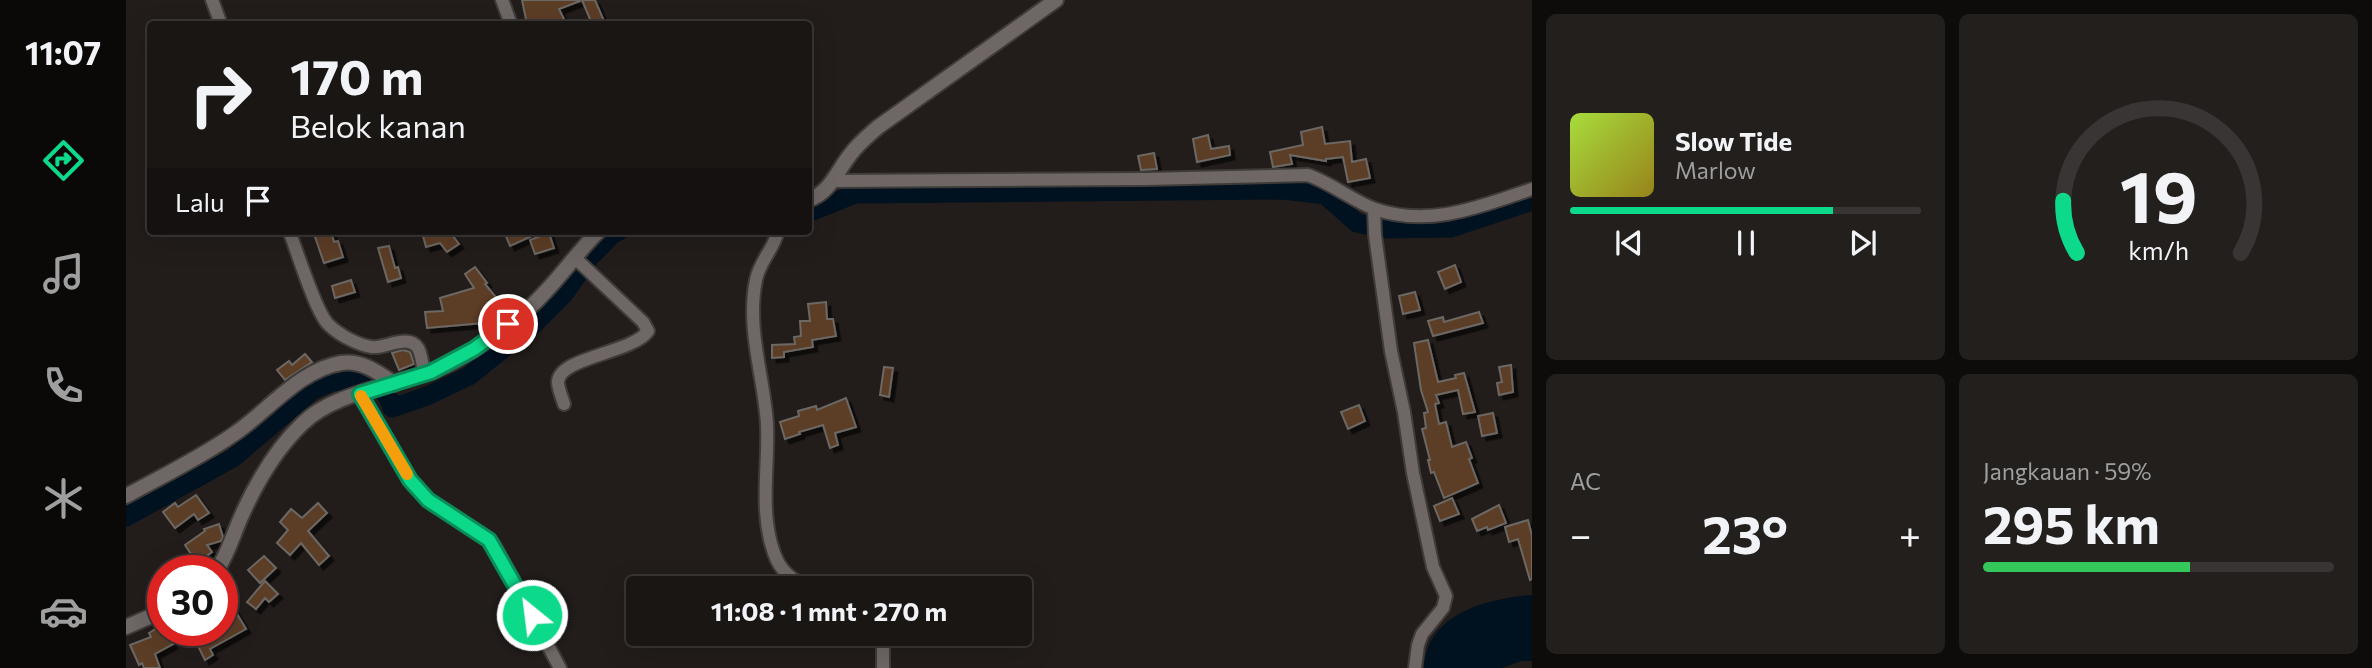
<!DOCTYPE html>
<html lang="id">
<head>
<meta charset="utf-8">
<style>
	body { margin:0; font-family:Commissioner,sans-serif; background:#231f1d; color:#f1f3f6; height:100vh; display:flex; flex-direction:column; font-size:26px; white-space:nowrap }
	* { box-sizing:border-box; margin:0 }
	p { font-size:23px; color:#9f9fa0 }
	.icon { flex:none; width:38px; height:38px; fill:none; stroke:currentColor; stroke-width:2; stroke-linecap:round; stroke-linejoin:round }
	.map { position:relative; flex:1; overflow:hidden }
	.drawer { display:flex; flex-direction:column; gap:14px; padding:14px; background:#0e0c0b; width:840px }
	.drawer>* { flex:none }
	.guide { position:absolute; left:21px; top:21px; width:665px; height:214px; border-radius:7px; box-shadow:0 7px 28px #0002,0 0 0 2px #383534; background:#1a1614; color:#f1f3f6; overflow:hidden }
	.speed { position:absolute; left:21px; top:555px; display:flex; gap:14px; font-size:35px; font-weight:700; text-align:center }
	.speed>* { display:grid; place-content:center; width:91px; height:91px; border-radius:50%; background:#1a1614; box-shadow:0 7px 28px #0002,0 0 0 2px #383534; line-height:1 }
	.speed .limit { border:10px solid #d22; background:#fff; color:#111 }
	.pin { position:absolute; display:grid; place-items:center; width:60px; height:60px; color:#fff; margin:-30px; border:4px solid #fff; border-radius:50%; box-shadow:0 2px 7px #0007 }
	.me { position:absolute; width:77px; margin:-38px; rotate:331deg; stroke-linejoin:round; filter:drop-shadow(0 0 5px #0008) }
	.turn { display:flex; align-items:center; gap:24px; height:147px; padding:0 28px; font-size:32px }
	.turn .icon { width:91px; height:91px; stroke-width:2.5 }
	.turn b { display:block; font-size:49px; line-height:60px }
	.then { display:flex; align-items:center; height:66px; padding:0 28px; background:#0003; gap:14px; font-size:26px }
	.big { font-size:52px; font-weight:700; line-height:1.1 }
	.drawer .tile { flex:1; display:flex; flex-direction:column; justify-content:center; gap:10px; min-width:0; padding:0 24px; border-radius:10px; background:#231f1d }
	.drawer .dial { align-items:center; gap:0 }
	.dial svg { height:182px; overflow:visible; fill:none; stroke:#383534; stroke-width:7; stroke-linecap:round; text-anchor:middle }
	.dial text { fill:#f1f3f6; stroke:none }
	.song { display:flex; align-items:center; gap:21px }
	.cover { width:84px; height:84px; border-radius:10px; background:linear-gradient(135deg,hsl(80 70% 55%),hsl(50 70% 35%)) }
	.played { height:7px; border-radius:4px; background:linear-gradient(90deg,#0dd98a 75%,#383534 75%) }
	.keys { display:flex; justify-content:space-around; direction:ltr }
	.heat { display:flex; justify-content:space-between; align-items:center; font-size:38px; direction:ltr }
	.charge { height:10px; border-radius:5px; background:linear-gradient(90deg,#34c759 59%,#383534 0) }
	.drawer .tiles { flex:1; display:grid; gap:14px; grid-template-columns:repeat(2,1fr) }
	.trip { position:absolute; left:500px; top:576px; width:406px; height:70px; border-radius:7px; background:#1a1614; box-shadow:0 7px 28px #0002,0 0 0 2px #383534; font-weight:700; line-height:70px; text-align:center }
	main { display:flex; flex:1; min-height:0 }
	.tabs { display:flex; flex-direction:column; width:126px; justify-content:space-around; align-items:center; background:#0a0908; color:#9f9fa0 }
	.tabs .icon { width:49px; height:49px }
	.tabs .selected { color:#0dd98a }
	.tabs b { font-size:32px; color:#f1f3f6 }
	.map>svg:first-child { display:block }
	.water { fill:#001120 }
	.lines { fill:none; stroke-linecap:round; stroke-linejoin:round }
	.river { stroke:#001120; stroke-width:19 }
	.building { fill:#5b3c25; stroke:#6c6763; stroke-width:2; filter:url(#shadow) }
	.minor-casing { stroke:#3e3b39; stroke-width:16 }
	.tertiary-casing { stroke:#3e3b39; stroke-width:18 }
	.minor { stroke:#6e6765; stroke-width:12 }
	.tertiary { stroke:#6e6765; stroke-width:14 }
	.route-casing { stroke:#088d5a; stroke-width:18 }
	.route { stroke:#0dd98a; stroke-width:12 }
	.slow { stroke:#f59e0b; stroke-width:12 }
</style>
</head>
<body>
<main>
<nav class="tabs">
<b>11:07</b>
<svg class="icon selected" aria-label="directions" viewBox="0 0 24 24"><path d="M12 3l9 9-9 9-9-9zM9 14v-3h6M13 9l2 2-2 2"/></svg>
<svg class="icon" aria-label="music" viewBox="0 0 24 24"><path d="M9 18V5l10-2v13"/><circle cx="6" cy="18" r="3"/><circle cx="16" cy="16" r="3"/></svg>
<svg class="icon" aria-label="phone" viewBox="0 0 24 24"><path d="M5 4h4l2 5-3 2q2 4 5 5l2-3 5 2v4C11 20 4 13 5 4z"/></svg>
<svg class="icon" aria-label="climate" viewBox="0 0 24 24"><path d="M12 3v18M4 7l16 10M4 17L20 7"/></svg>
<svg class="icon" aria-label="car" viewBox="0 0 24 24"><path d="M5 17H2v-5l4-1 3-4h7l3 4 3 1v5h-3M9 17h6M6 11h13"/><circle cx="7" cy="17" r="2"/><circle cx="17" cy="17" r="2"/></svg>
</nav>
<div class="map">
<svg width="1406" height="668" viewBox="0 0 1406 668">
	<defs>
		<filter id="shadow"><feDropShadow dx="4.5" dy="4.5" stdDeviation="0" flood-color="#0009"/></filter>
	</defs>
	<rect width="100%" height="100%" fill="#221d1b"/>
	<path class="water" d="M1406,595V661H1395L1376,668H1298C1301,613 1361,599 1406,595Z"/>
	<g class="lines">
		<g class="river">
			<polyline points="682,213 729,194 1158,190 1199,195 1231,223 1258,229 1325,228 1406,201"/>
			<polyline points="0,517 107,458 187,390 206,382 248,378 263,399 266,408 301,396 343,376 407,325 438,294 464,257 487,234 493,231"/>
		</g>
	</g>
	<g class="building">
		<polygon points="396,0 453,0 454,1 433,9 438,19 428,24 401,24"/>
		<polygon points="456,0 469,0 478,21 466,24"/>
		<polygon points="1196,127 1199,144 1224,141 1226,162 1240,159 1244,178 1222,182 1217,157 1200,159 1200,161 1164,155 1166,164 1147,167 1144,152 1177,145 1175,132"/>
		<polygon points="1082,135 1085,149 1103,146 1104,155 1071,162 1067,139"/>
		<polygon points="1028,153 1031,169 1015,170 1012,156"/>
		<polygon points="187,231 205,231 208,242 212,241 217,257 198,263"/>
		<polygon points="314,231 323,231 333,244 321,252 314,243 300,247 297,236"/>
		<polygon points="385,231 417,231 384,246 379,234"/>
		<polygon points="423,233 428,248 409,254 404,240"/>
		<polygon points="263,246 269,268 272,267 275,278 262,282 252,248"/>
		<polygon points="1329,265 1335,282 1319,289 1312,272"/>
		<polygon points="349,267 361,283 359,284 378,307 358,323 301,328 299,312 317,311 314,298 348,288 339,274"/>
		<polygon points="225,280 229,292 209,298 206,286"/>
		<polygon points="1289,292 1294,310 1277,314 1273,296"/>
		<polygon points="700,302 701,319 707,319 710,336 686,340 687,347 658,352 658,357 646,358 646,345 669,344 668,337 675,336 674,321 684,321 682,304"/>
		<polygon points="1353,312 1357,323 1307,336 1302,321 1317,317 1318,322"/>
		<polygon points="1302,340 1312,382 1330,378 1329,375 1338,373 1349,412 1337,414 1332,390 1310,395 1313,403 1309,404 1313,424 1320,422 1326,447 1340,442 1346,458 1343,459 1352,483 1318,498 1308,472 1305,473 1302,460 1304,460 1296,429 1300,428 1298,413 1302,412 1295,390 1288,343"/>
		<polygon points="277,350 284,352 288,364 273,370 266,353"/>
		<polygon points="179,354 186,362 159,380 151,370 163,361 166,365"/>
		<polygon points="1385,365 1387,392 1373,395 1371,383 1376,382 1373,367"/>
		<polygon points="758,367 767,368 763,397 754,395"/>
		<polygon points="720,398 730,427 709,433 712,445 704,448 697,425 673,432 674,434 659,439 654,422 673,416 672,411 690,406 691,410"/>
		<polygon points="1233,405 1239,421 1222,429 1215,412"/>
		<polygon points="1367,413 1371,433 1356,436 1352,416"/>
		<polygon points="70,495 83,513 72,520 68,514 49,528 37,512 49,503 52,507"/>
		<polygon points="1326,498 1333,514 1314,521 1308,506"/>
		<polygon points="192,503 201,513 182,531 203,556 193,565 175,543 164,555 151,543 162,530 154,522 165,509 176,518"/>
		<polygon points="1373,505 1380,523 1362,530 1361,527 1351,531 1346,519"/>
		<polygon points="1402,520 1406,536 1406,579 1404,580 1392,539 1383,542 1379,527"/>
		<polygon points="93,524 97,537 95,541 81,545 86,552 71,563 59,545 79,531 78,529"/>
		<polygon points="138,556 150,568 134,583 122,570"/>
		<polygon points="139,581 152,594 143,602 139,598 130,609 121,602"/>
		<polygon points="96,589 120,629 84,649 87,655 79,660 72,646 88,637 84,630 96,630"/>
		<polygon points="36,625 47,644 29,654 34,668 18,668 16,663 13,665 4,645 25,637 23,633"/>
	</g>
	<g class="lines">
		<g class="minor-casing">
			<g id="minor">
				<polyline points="86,0 95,24"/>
				<polyline points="376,0 385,24"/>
				<path d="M706,181L1020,179L1182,175C1207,184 1227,201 1249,209C1303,228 1356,206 1406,189"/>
				<polyline points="1248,209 1249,235 1265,351 1278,412 1287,473 1307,567 1320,596 1317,608 1296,634 1292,645 1289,668"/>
				<path d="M163,231C171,250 190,314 203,325C213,335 232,345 246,347C259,349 282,333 292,348C296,355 297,367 298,375"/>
				<path d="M652,231C648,249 633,262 630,280C620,328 638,377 641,424C643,466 633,512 648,553C654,571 667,582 685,588"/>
				<polyline points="234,393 284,480 302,500 360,537 368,545 434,668"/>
				<path d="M438,404C436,397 432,389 432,382C433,357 507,353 522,331L517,322L449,258"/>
				<polyline points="757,634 757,668"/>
			</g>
		</g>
		<g class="tertiary-casing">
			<g id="tertiary">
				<path d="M682,200C704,193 711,171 724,155C732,144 742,136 752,127L930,0"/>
				<path d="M0,496C36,476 74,458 108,434C142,411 173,370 215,363C236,360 253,373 269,384"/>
				<path d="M91,570C102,554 107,535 115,517C130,483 149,450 176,424C213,387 285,386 332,359C363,341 396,318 420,291C438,272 454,249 473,231"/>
				<polyline points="0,627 37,611"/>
			</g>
		</g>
		<use href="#minor" class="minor"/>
		<use href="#tertiary" class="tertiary"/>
	</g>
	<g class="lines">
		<g class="route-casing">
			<polyline id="route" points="382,324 348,349 305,372 234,394 284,480 302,500 363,540 406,615"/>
		</g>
		<use href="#route" class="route"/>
		<polyline class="slow" points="235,396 281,474"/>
	</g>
</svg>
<div class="speed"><div class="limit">30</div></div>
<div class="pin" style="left:382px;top:324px;background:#d93025"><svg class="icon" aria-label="arrive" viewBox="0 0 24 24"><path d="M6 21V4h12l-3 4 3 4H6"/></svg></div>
<svg class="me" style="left:406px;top:615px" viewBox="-20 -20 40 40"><circle r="17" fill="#0dd98a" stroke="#fff" stroke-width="3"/><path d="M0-11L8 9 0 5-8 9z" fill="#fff"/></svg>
<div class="trip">11:08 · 1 mnt · 270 m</div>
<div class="guide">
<div class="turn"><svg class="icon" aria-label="right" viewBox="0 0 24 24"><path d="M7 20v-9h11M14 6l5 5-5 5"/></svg><div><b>170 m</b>Belok kanan</div></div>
<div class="then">Lalu<svg class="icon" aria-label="arrive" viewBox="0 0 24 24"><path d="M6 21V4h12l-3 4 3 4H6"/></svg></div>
</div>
</div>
<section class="drawer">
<div class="tiles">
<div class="tile">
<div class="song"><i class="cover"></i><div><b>Slow Tide</b><p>Marlow</p></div></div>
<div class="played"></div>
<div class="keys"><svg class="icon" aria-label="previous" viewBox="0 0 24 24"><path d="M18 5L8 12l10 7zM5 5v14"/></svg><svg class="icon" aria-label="pause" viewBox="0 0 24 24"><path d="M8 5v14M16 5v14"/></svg><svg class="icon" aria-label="next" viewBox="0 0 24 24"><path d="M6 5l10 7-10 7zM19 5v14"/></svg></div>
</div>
<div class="tile dial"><svg viewBox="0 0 100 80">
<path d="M14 69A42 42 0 1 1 86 69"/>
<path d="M14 69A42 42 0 0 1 8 46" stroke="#0dd98a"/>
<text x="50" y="56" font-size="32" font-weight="700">19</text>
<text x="50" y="72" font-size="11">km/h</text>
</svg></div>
<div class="tile"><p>AC</p>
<div class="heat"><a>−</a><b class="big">23°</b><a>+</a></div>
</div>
<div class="tile"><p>Jangkauan · 59%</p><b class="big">295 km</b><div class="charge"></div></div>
</div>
</section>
</main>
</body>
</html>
